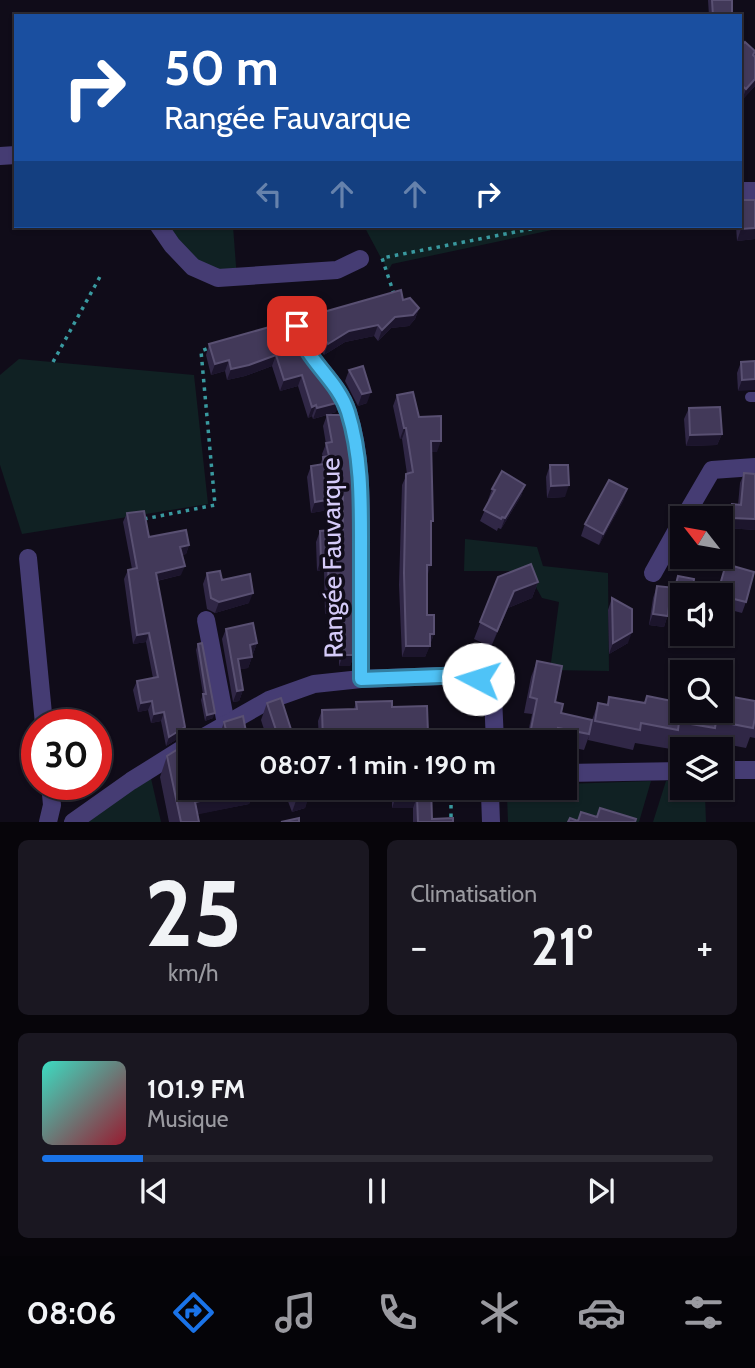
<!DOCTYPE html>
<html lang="fr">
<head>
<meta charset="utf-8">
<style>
	body { margin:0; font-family:Cabin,sans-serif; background:#1a1721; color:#f1f3f6; height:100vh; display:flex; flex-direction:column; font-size:26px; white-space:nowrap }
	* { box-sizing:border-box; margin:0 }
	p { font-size:23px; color:#9a9aa0 }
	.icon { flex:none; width:38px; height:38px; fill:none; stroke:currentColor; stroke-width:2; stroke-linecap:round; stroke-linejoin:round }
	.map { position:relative; height:822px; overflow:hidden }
	.sheet { display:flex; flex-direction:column; gap:18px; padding:18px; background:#07050a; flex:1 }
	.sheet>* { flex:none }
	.guide { position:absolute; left:14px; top:14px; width:728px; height:214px; border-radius:0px; box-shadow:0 2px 5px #0004,0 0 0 2px #2c2a33; background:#1a4fa0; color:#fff; overflow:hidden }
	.needle { width:46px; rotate:301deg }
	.fabs { position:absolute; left:670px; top:506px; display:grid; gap:14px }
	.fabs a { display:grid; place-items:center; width:63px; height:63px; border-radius:0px; background:#0c0913; box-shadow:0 2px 5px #0004,0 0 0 2px #2c2a33; font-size:35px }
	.speed { position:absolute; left:21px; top:709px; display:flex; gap:14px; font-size:35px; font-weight:700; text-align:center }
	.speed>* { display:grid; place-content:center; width:91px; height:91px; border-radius:50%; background:#0c0913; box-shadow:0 2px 5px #0004,0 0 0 2px #2c2a33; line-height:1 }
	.speed .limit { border:10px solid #d22; background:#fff; color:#111 }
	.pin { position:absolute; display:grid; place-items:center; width:60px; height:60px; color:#fff; margin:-30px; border-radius:14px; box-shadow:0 4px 10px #0006 }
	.me { position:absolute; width:77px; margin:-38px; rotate:275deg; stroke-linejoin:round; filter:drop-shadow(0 0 5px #0008) }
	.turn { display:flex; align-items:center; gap:24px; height:147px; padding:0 35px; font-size:32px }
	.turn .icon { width:91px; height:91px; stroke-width:2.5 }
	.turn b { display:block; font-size:49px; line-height:60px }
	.lanes { display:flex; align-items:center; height:66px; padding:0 35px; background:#0003; justify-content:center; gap:35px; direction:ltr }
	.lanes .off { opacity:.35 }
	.big { font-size:52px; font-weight:700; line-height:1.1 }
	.sheet .widget { flex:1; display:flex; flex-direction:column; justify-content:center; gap:10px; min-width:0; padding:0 24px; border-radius:10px; background:#1a1721 }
	.sheet .dial { align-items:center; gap:0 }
	.dial b { font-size:91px; line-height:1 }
	.song { display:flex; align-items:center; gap:21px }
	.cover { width:84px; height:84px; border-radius:10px; background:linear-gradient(135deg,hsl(170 70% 55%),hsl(350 70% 35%)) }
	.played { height:7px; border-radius:4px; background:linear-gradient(90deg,#1a73e8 15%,#2c2a33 15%) }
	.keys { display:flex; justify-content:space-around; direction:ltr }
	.heat { display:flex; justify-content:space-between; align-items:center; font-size:38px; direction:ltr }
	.sheet .tiles { flex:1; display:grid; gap:18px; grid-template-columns:1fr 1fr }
	.widget:last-child { grid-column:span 2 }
	.trip { position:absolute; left:178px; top:730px; width:399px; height:70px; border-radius:0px; background:#0c0913; box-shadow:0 2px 5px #0004,0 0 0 2px #2c2a33; font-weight:700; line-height:70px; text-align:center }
	.dock { display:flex; height:112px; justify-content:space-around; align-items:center; background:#050408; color:#9a9aa0 }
	.dock .icon { width:49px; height:49px }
	.dock .active { color:#1a73e8 }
	.dock b { font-size:32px; color:#f1f3f6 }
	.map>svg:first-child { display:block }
	.green { fill:#102123 }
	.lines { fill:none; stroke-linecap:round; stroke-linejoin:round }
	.path { stroke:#39999f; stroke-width:3.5; stroke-dasharray:3.5 5; stroke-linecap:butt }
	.lane { stroke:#453c73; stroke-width:10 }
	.street { stroke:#453c73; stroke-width:18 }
	.wall { fill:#302746 }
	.shaded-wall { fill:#1c152c }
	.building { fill:#423959; stroke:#595072; stroke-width:2 }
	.route-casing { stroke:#337fa1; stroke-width:18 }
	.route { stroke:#4fc3f7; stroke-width:12 }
	.labels { text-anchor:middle; stroke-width:7; stroke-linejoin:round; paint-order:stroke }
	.street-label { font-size:26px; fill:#d5cbf9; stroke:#100c19 }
</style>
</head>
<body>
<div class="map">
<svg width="755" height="822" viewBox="0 0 755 822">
	<rect width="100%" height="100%" fill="#100c19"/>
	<g class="green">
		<polygon points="159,226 233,226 237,279 218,278"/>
		<polygon points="364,226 571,226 392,264 388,271"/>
		<polygon points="19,359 194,375 208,504 22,534 0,465 0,375"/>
		<polygon points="465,539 537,547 543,566 608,573 609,671 550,670 559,602 542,598 527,571 464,571"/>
		<polygon points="150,774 161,822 80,822"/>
		<polygon points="651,781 639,822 508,822 507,796 511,788 565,788 565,784"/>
		<polygon points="666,781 682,781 682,788 718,788 719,794 705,795 706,822 653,822"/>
	</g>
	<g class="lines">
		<g class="path">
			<polyline points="394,294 382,258 546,226"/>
			<polyline points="53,362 102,273"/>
			<polyline points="144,519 215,505 201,351 209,348"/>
			<polyline points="451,788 451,822"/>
		</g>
		<polyline class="lane" points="750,397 755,397"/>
		<g class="street">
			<polyline points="0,156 16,155"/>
			<polyline points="740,191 755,191"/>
			<polyline points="159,226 172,245 193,267 218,278 337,270 360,259"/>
			<path d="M297,326C304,361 337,378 348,412C362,457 361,504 361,550C361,593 361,636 361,679"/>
			<polyline points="684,518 712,470 755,467"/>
			<polyline points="28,558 44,724"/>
			<polyline points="653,573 682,521"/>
			<polyline points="206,620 226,724"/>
			<polyline points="195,742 269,700 314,684 361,679 468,675 485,682 490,687 493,697 495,742"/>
			<polyline points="721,770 755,770"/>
			<polyline points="565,773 682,771"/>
			<polyline points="48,822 52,805 50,784"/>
			<polyline points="73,822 131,781 187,746"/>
			<polyline points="491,822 490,794 493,788"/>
		</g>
	</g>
	<g class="wall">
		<polygon points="708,0 732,0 732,16 709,16"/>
		<polygon points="740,47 755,51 755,86 742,100 740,99"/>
		<polygon points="740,200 755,200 755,239 737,241 736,226 740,226"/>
		<polygon points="403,300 419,308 415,319 409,326 391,328 378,341 374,336 345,342 324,355 316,344 309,326 313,315"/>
		<polygon points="209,344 300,344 321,379 336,412 327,415 344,415 354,655 350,666 339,666 339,614 325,614 324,570 317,571 316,542 320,531 339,529 339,508 311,513 307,477 311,466 320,465 323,457 322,454 326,444 323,426 327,415 313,419 312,416 308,418 298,386 280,391 272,366 245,376 227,380 225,371 211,375 206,355"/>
		<polygon points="755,361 738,391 737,373 741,362"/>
		<polygon points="349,370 367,403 358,406 345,381"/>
		<polygon points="397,395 419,417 437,452 432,452 431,527 427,577 427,615 434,634 425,657 402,657 399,585 402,485 407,474 402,439 400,439 393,406"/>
		<polygon points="689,408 722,434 717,445 686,446 684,419"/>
		<polygon points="550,465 565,497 547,498 546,477"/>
		<polygon points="744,473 755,530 728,528 728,515 732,504 738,505 740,483"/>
		<polygon points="525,485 521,496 501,529 498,528 497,531 480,521 489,501 488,500 492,489"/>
		<polygon points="627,489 623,501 599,545 581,536 585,524"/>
		<polygon points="127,513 149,537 189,545 186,554 182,555 181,575 157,581 182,736 166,746 161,721 151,723 148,710 138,712 133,690 137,681 153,678 146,642 133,644 124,579 128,570 132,569 123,522"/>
		<polygon points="726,564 746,602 742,613 727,609 721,628 721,595 716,595"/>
		<polygon points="207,573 222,580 249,603 215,613 207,609 203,584"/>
		<polygon points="678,576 682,595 682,619 667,617 664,627 649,625 653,598 657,586 673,588"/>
		<polygon points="498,577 538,582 532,598 508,608 491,647 474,639"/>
		<polygon points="612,598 628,643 609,654 608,610"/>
		<polygon points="226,629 257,643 253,654 251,654 252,657 248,668 240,669 243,690 239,701 233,702 222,639"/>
		<polygon points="198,644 213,718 205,721 201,700 203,694 196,650"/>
		<polygon points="537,661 555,702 561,713 592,720 598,703 607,704 609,697 644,703 647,696 682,703 682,700 682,710 755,701 755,738 750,737 746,748 710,741 708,747 673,742 671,749 635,743 633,750 588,740 589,736 584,750 565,746 565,742 526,742 532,714 524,713 531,677"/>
		<polygon points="356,702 392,707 425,742 379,742 376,741 319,742 318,721 322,710 354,709"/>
		<polygon points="267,703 295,742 268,742 261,720"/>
		<polygon points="243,716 248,742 191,742 191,770 190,770 191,788 255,788 249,804 197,814 199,822 169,822 160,777 167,756 199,736 221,731 224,722"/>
		<polygon points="283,788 310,788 305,808 292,812"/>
		<polygon points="321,788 431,788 432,819 453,822 413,822 413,808 392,808 392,800 356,801 356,795 321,797"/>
	</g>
	<g class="shaded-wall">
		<polygon points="755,79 755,86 742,100 746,89"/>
		<polygon points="755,228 755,239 737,241 741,229"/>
		<polygon points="419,308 415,319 409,326 391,328 378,341 382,330 395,317"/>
		<polygon points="378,325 374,336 345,342 324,355 328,344 349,331"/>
		<polygon points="276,355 272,366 245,376 227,380 231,369"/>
		<polygon points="229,360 225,371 211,375 215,364"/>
		<polygon points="302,375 298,386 280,391 284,380"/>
		<polygon points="755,379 755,390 738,391 742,380"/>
		<polygon points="371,392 367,403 358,406 362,394"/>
		<polygon points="340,402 336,412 313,419 317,408"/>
		<polygon points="316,405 312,416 308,418 312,407"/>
		<polygon points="404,428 406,428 402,439 400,439"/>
		<polygon points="722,434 717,445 686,446 690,435"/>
		<polygon points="431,441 441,441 437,452 427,452"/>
		<polygon points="525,485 521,496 501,529 505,518"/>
		<polygon points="569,485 565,497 547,498 551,486"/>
		<polygon points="627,489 623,501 599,545 603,534"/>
		<polygon points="343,497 339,508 311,513 315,502"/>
		<polygon points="731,518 755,519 755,530 728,528"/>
		<polygon points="189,545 186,554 177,556 180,547"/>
		<polygon points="328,559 324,570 317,571 321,560"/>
		<polygon points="427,565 431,565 427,577"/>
		<polygon points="185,566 181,575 152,582 156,573"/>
		<polygon points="538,582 532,598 508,608 491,647 514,591"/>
		<polygon points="253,593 249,603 215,613 219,602"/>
		<polygon points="329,603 343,603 339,614 325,614"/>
		<polygon points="669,606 682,607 682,619 667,617 664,627 649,625 653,614"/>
		<polygon points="632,632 628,643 609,654 613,643"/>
		<polygon points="149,633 146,642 133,644 137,635"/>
		<polygon points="430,634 434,634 430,645 425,645"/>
		<polygon points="257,643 253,654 246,655 250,645"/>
		<polygon points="406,646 430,646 425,657 402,657"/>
		<polygon points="343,655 354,655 350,666 339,666"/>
		<polygon points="252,657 248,668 234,670 238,659"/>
		<polygon points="243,690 239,701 233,702 237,691"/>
		<polygon points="152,701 148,710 138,712 141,703"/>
		<polygon points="164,712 161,721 151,723 154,714"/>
		<polygon points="215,713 213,718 205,721 207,715"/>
		<polygon points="185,727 182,736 166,746 169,737"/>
		<polygon points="380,730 376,741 355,742 359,731"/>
		<polygon points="428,733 425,742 390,742 393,735"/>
		<polygon points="191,752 191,770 178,775 186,754"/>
		<polygon points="235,788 255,788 249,804 195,815 188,822 198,794"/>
		<polygon points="324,788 358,788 356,795 321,797"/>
		<polygon points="396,789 392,800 356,801 360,790"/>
		<polygon points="311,791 305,808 292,812 298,795"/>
		<polygon points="396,797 417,797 413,808 392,808"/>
	</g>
	<g class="building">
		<polygon points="712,0 732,0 732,16 713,16"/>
		<polygon points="745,42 755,51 753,55 755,57 755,79 746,89 740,84 740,47"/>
		<polygon points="740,200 755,200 755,228 741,229"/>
		<polygon points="401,290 403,300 410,298 419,308 413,315 395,317 382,330 378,325 349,331 328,344 320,332 313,315"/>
		<polygon points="291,321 300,344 318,368 321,379 325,377 340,402 317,408 316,405 312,407 302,375 284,380 276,355 249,365 231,369 229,360 215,364 209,344"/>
		<polygon points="755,361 755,379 742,380 741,362"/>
		<polygon points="363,366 371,392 362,394 349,370"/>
		<polygon points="413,392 419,417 441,416 441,441 431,441 433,521 431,521 431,565 427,565 427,615 434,615 434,634 430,634 430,646 406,646 404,573 406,474 413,472 406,428 404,428 397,395"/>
		<polygon points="720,407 722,434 690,435 689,408"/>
		<polygon points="327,415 344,415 351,454 353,487 354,655 343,655 343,603 329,603 328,559 321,560 320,531 343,529 343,497 315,502 311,466 324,464 323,457 329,456 326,443 332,442"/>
		<polygon points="550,465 568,465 569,485 551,486"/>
		<polygon points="502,471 525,485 505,518 502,517 501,519 484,510 495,490 492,489"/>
		<polygon points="744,473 755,474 755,519 731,518 732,504 741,505"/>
		<polygon points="609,480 627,489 603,534 585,524"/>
		<polygon points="144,511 149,537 186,530 189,545 180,547 185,566 156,573 185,727 169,737 164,712 154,714 152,701 141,703 137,681 158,677 149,633 137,635 128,570 137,568 127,513"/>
		<polygon points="531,564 538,582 514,591 497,631 480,622 498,577"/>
		<polygon points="726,564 754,572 746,602 730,598 724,619 721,618 721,595 717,595"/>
		<polygon points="220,571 222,580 250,574 253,593 219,602 211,598 207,573"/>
		<polygon points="678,576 694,579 692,595 682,595 682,607 669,606 668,616 653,614 657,586 675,588"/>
		<polygon points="612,598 632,609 632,632 613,643"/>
		<polygon points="253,623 257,643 250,645 252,657 238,659 243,690 237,691 226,629"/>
		<polygon points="202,643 215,713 207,715 203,694 206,694 198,644"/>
		<polygon points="537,661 562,666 555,702 563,704 561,713 592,720 589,734 558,728 556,740 530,734 537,699 530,697"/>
		<polygon points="722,695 755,701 755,718 753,728 716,721 715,728 679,722 678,730 641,723 640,730 595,721 598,703 608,705 609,697 645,703 647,696 682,703 682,710 721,710"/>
		<polygon points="281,698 295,742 280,742 267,703"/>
		<polygon points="392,701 392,707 427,706 428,733 393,735 380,730 359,731 359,742 323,742 322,710 357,709 356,702"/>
		<polygon points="243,716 248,742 191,742 191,752 186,754 191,777 191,788 235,788 198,794 200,801 195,802 199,822 181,822 167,756 199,736 226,730 224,722"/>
		<polygon points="73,719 74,724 60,724 60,722"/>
		<polygon points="295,788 310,788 311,791 298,795"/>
		<polygon points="360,788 431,788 432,819 453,818 453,822 418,822 417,797 396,797 396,789 360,790"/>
		<polygon points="600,808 636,819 635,822 568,822 570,818 578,821 581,812 597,817"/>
		<polygon points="299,818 299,822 281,822"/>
	</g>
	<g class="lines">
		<g class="route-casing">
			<path id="route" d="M297,326C305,361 337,378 348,412C362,457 361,504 361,550C361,593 361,636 361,679L468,675L478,679"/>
		</g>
		<use href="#route" class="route"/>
	</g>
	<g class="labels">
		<g class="street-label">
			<text transform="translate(332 558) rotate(-91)" y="9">Rangée Fauvarque</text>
		</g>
	</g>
</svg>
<div class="fabs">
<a><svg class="needle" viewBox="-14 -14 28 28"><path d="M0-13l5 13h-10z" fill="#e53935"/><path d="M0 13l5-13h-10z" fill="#9a9aa0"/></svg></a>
<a><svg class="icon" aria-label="sound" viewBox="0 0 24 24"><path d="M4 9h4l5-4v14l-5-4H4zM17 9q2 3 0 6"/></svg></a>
<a><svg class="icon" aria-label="search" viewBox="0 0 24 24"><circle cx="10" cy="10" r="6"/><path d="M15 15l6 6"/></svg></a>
<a><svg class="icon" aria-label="layers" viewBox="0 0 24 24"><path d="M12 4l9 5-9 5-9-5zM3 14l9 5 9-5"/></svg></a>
</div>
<div class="speed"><div class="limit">30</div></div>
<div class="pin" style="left:297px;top:326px;background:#d93025"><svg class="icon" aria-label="arrive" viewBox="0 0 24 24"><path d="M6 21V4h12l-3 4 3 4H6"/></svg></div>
<svg class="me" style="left:478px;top:679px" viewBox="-20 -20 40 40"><circle r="19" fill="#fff"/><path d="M0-13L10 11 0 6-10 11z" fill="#4fc3f7"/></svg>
<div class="trip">08:07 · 1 min · 190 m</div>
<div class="guide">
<div class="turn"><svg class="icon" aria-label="right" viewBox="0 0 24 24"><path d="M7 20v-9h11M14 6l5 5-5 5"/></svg><div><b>50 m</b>Rangée Fauvarque</div></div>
<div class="lanes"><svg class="icon off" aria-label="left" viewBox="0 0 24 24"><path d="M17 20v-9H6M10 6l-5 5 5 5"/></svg><svg class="icon off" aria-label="ahead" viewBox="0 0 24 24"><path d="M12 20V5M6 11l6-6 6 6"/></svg><svg class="icon off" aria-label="ahead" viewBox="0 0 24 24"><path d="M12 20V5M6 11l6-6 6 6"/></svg><svg class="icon" aria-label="right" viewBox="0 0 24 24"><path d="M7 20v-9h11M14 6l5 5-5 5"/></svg></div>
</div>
</div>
<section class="sheet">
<div class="tiles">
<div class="widget dial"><b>25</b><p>km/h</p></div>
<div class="widget"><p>Climatisation</p>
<div class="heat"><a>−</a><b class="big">21°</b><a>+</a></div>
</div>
<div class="widget">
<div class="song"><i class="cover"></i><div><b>101.9 FM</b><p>Musique</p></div></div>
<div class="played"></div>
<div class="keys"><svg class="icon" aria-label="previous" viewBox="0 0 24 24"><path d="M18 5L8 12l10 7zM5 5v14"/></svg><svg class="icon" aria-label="pause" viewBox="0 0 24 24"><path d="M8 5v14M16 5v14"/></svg><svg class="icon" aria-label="next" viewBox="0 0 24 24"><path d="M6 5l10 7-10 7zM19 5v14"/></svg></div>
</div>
</div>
</section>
<nav class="dock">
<b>08:06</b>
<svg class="icon active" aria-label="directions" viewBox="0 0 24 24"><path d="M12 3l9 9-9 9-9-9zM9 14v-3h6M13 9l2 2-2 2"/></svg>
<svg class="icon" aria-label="music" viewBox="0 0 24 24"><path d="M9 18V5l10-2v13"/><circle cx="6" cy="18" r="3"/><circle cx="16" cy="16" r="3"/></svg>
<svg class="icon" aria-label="phone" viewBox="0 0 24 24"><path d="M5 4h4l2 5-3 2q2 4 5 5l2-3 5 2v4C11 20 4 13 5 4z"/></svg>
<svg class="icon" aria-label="climate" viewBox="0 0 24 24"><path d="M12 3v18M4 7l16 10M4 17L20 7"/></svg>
<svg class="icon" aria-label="car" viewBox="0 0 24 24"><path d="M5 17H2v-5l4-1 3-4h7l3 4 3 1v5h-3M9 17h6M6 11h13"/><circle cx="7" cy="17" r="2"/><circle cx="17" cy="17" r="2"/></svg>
<svg class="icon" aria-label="filters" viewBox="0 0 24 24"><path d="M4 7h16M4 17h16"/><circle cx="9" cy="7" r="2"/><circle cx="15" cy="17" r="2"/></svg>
</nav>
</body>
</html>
